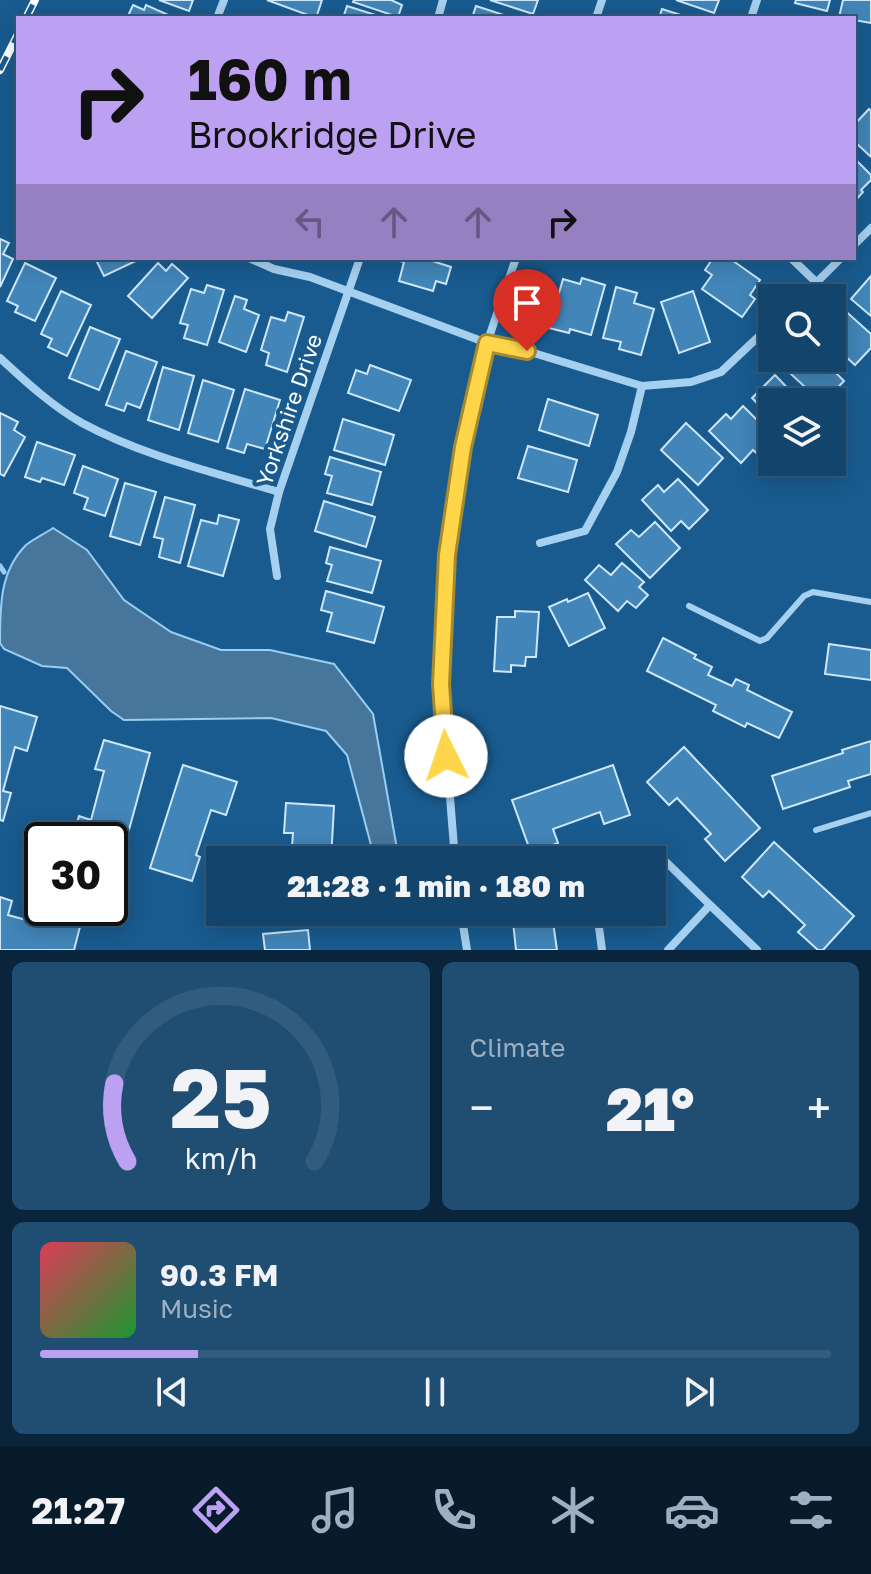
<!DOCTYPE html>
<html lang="en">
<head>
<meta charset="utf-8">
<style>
	body { margin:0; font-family:"Golos Text",sans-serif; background:#204e73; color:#f1f3f6; height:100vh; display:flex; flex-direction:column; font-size:30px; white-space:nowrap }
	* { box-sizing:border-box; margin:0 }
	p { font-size:26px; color:#9db0c1 }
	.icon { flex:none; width:44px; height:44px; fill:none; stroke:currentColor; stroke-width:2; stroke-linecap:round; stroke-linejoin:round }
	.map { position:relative; height:950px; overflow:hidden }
	.sheet { display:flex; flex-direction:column; gap:12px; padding:12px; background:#0a253b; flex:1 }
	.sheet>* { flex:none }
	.hud { position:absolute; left:16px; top:16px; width:840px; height:244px; border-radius:0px; box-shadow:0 4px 20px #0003,0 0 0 2px #325c7e; background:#bca0f2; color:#111; overflow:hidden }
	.fabs { position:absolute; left:758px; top:284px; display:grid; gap:16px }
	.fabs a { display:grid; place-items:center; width:88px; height:88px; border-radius:0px; background:#13446b; box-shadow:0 4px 20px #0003,0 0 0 2px #325c7e; font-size:40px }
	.speed { position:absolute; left:24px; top:822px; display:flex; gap:16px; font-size:40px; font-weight:700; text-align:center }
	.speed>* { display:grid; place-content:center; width:104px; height:104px; border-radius:50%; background:#13446b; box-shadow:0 4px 20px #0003,0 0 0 2px #325c7e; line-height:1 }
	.speed .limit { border:4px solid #111; border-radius:12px; background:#fff; color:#111 }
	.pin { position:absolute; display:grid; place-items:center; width:68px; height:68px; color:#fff; margin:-82px -34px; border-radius:50% 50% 50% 0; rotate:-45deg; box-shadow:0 0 8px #0007 }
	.pin .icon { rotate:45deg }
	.me { position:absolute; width:88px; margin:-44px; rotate:356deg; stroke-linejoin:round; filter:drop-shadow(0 0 6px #0008) }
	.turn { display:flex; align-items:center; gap:28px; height:168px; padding:0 40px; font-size:36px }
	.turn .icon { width:104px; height:104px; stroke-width:2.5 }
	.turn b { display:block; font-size:56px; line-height:68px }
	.lanes { display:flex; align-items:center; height:76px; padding:0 40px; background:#0003; justify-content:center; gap:40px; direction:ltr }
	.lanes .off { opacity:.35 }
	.big { font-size:60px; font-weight:800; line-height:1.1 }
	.sheet .card { flex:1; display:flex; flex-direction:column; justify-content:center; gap:12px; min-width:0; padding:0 28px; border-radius:12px; background:#204e73 }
	.sheet .dial { align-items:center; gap:0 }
	.dial svg { height:208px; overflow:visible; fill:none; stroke:#325c7e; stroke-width:7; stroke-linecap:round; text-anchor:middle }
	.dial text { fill:#f1f3f6; stroke:none }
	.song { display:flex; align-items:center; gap:24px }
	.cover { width:96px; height:96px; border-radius:12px; background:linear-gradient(135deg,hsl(350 70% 55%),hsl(130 70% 35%)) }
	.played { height:8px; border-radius:4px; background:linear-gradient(90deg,#bca0f2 20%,#325c7e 20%) }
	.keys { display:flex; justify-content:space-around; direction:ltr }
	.heat { display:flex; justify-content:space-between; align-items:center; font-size:44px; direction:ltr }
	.sheet .tiles { flex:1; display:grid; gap:12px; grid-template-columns:1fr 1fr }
	.card:last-child { grid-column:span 2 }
	.trip { position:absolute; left:206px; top:846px; width:460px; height:80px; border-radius:0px; background:#13446b; box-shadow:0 4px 20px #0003,0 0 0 2px #325c7e; font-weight:800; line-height:80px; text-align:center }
	.menu { display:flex; height:128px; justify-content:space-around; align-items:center; background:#081b2b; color:#9db0c1 }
	.menu .icon { width:56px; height:56px }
	.menu .on { color:#bca0f2 }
	.menu b { font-size:36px; color:#f1f3f6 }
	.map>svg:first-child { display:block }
	.water { fill:#47769c; stroke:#99cdf1; stroke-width:2 }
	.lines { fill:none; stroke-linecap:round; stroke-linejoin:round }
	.stream { stroke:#99cdf1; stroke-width:5 }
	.building { fill:#4285b8; stroke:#cde7fb; stroke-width:2 }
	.lane { stroke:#a6d0ef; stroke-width:6 }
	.street { stroke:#a6d0ef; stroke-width:8 }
	.rail-casing { stroke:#fff; stroke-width:8 }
	.rail { stroke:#195b8f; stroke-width:5; stroke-dasharray:15; stroke-linecap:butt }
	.route-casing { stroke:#a68a30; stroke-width:20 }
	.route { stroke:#ffd54a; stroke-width:14 }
	.labels { text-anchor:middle; stroke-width:8; stroke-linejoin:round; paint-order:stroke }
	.street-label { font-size:22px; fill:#fff; stroke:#195b8f }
</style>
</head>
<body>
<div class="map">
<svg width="871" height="950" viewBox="0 0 871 950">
	<rect width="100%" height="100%" fill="#195b8f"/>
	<path class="water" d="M53,528L87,550L124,600L171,632L221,650H270L334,664L373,714L399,860H375L347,755L326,731L271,718L124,720L111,711L67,668L42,666L4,649L0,643C0,605 0,571 26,545C34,539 44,534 53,528Z"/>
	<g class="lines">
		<polyline class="stream" points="0,566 4,572"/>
	</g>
	<g class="building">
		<polygon points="159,0 193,0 189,11"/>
		<polygon points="267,0 322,0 316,18"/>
		<polygon points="354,0 391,0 402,5 398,17 353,2"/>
		<polygon points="490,0 538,0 533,14"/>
		<polygon points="676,0 719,0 714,13"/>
		<polygon points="796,0 830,0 827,11 795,3"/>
		<polygon points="843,0 871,0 871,23 854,20 854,18 839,17"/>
		<polygon points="133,5 144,10 146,5 175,18 127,18"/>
		<polygon points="347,6 385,18 343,18"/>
		<polygon points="476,6 513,18 472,18"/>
		<polygon points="662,9 690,18 659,18"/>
		<polygon points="869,109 871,111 871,157 854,141 854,125"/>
		<polygon points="854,158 871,175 871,180 861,190 863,192 854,202"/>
		<polygon points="0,239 9,243 3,254 13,259 0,287"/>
		<polygon points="95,258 142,258 104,276"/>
		<polygon points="395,258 423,258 451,267 446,284 436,281 433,291 399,281 404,262 395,260"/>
		<polygon points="713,258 729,258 760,280 750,295 755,299 742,317 702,289 712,275 705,270"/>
		<polygon points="25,263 56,278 35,321 15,312 18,306 7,301"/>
		<polygon points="158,263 166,271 172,264 188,278 152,318 128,296"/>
		<polygon points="871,276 871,316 851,299"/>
		<polygon points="582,278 605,285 591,335 570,329 569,333 549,328 563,279 580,284"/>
		<polygon points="207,285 224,290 207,345 184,338 188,325 180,323 191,289 204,293"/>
		<polygon points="616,287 637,293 634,303 654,309 641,355 619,349 621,342 603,338"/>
		<polygon points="61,291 91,305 67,356 48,347 52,339 41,334"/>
		<polygon points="693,291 710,342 679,353 661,302"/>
		<polygon points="235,296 247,300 244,309 259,315 246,352 219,342"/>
		<polygon points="841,307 871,334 871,348 855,365 832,344 832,316"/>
		<polygon points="288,312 304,317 287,372 266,365 269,353 261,350 271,317 285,321"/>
		<polygon points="90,327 120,339 99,390 69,378"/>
		<polygon points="126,351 157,362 140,408 127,403 124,411 106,405"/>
		<polygon points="797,358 827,358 837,368 834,371 844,381 824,402 821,402 791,374 802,363"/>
		<polygon points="370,365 411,380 399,411 348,393 356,370 367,374"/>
		<polygon points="163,367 194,376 179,430 148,420"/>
		<polygon points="775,375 801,402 772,402 772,419 752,398"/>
		<polygon points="203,380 234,390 218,442 188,433"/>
		<polygon points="245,389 280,400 265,449 247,444 244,453 227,448"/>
		<polygon points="548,399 598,415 589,446 539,430"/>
		<polygon points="743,406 772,435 772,452 764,460 753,450 741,463 709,431 726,414 731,419"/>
		<polygon points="0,413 18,422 14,430 25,437 4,476 0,474"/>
		<polygon points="343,419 394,435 385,465 334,450"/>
		<polygon points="686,423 723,458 698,485 661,450"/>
		<polygon points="37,442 75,455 64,485 42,478 40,482 25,477"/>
		<polygon points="528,446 577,460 568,492 518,478"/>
		<polygon points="330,457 381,472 372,505 327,493 332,476 325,474"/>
		<polygon points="83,466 118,479 105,516 84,509 88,498 74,493"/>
		<polygon points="678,479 708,510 689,529 681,521 671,531 642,500 658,485 664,492"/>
		<polygon points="125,483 156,492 140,545 110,536"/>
		<polygon points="165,497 195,505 180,563 159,557 163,539 154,537"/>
		<polygon points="324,501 375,517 366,547 315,531"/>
		<polygon points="219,515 239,520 223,576 188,566 201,520 217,524"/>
		<polygon points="655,522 680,548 650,578 616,544 631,530 639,537"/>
		<polygon points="330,547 381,561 372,593 327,581 332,565 326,563"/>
		<polygon points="622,563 644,582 639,587 648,595 636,608 627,601 618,611 585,580 599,565 611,575"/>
		<polygon points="326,591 384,607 374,643 327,631 332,613 321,610"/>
		<polygon points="588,593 605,628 569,646 549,607 567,599 568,602"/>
		<polygon points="515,611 539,612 536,657 526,657 525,666 511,665 511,672 494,671 497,617 515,617"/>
		<polygon points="663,638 696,655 694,658 712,667 708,675 732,686 736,679 749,685 747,690 792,712 779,738 747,723 745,727 713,711 716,705 647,671"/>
		<polygon points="829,644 871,650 871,680 825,674"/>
		<polygon points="0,706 37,717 27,751 15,747 3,791 11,793 3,821 0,820"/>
		<polygon points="104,740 150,753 121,859 110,856 110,840 72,840 79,816 91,820 104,771 95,769"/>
		<polygon points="871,741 871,774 848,781 850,787 783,809 772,776 843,753 842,750"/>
		<polygon points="684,747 760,828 725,861 705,839 711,834 677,798 669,805 647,782"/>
		<polygon points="183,765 237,782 226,815 211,810 196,855 200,857 192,881 150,868"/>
		<polygon points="613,765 630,815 604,824 600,812 553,829 558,843 531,853 512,800"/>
		<polygon points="286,803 334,806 331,860 291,860 293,833 284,833"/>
		<polygon points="774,842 854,916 823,950 818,950 798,932 805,925 769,891 763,897 742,877"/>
		<polygon points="0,897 12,901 8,915 48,926 52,914 81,923 74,950 0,950"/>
		<polygon points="512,912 562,912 552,915 557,950 516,950"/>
		<polygon points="308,930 310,950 265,950 263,934"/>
	</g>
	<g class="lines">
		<g class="lane">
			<polyline points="689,606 760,641 767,638 804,596 813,592 871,602"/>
			<polyline points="816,830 871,813"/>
		</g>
		<g class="street">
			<polyline points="217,18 224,0"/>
			<polyline points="438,18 443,0"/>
			<polyline points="596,18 602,0"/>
			<polyline points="751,18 757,0"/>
			<polyline points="854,245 871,228"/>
			<polyline points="249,258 274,269 310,277 487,343 527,351 642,386 691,382 721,372 772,324"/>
			<polyline points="791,258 817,283"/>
			<polyline points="801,298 841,258"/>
			<path d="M0,358C25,381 52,406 82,423C143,456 213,472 279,492"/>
			<polyline points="540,543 585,531 617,472 631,432 642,386"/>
			<polyline points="277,576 270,529 279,492 360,258"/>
			<polyline points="455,860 441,684 447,555 463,447 487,343 516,258"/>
			<polyline points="624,860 644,852 657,853 710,905"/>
			<polyline points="461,912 467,950"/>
			<polyline points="597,912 602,950"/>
			<polyline points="668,950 710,905 757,950"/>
		</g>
		<g class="rail-casing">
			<g id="rail">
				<polyline points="26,18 35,0"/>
				<polyline points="0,70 18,34"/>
			</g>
		</g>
		<use href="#rail" class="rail"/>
	</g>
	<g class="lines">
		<g class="route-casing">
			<polyline id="route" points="446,756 441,684 447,555 463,447 487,343 527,351"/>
		</g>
		<use href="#route" class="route"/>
	</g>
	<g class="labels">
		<g class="street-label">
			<text transform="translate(289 410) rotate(-71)" y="8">Yorkshire Drive</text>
		</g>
	</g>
</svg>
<div class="fabs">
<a><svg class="icon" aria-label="search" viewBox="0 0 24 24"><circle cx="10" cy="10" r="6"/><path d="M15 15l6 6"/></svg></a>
<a><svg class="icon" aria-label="layers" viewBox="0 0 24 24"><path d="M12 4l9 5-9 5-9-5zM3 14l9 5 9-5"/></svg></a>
</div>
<div class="speed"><div class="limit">30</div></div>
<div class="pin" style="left:527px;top:351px;background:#d93025"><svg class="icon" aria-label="arrive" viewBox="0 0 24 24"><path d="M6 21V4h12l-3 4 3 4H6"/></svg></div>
<svg class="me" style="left:446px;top:756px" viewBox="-20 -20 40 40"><circle r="19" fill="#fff"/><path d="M0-13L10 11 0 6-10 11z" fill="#ffd54a"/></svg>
<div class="trip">21:28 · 1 min · 180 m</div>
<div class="hud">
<div class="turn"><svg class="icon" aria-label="right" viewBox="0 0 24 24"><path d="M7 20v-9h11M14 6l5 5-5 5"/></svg><div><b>160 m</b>Brookridge Drive</div></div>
<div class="lanes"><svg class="icon off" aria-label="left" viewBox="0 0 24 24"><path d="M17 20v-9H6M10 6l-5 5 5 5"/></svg><svg class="icon off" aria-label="ahead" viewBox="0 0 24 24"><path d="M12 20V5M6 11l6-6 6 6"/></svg><svg class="icon off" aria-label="ahead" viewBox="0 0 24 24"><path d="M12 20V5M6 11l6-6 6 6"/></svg><svg class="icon" aria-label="right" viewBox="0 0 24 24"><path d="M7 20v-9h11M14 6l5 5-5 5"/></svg></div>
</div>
</div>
<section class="sheet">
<div class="tiles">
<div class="card dial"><svg viewBox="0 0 100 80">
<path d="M14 69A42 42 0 1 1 86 69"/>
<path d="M14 69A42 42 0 0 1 9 39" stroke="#bca0f2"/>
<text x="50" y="56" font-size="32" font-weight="700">25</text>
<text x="50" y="72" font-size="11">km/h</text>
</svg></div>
<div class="card"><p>Climate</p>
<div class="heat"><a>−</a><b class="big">21°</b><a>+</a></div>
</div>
<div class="card">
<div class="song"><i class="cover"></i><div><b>90.3 FM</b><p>Music</p></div></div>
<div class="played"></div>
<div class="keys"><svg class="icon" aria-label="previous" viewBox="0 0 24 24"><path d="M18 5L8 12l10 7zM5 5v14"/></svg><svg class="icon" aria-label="pause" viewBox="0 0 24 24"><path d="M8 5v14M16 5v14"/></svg><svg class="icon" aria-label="next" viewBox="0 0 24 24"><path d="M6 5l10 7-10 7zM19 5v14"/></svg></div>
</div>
</div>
</section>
<nav class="menu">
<b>21:27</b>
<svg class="icon on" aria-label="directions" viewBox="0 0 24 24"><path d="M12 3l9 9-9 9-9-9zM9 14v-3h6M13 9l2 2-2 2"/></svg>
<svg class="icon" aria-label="music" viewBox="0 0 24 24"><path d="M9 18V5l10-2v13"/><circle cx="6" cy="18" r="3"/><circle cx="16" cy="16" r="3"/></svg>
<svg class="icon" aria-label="phone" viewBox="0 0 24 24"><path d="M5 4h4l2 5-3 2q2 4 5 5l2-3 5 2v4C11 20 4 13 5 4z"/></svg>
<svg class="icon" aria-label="climate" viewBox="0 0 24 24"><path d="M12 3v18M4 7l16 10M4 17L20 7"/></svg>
<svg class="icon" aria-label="car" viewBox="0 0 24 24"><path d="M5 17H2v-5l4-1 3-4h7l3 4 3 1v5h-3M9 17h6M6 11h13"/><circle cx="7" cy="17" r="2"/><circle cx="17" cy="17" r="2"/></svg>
<svg class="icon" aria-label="filters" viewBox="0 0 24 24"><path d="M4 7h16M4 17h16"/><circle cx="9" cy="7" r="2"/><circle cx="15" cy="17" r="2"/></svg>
</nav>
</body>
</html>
